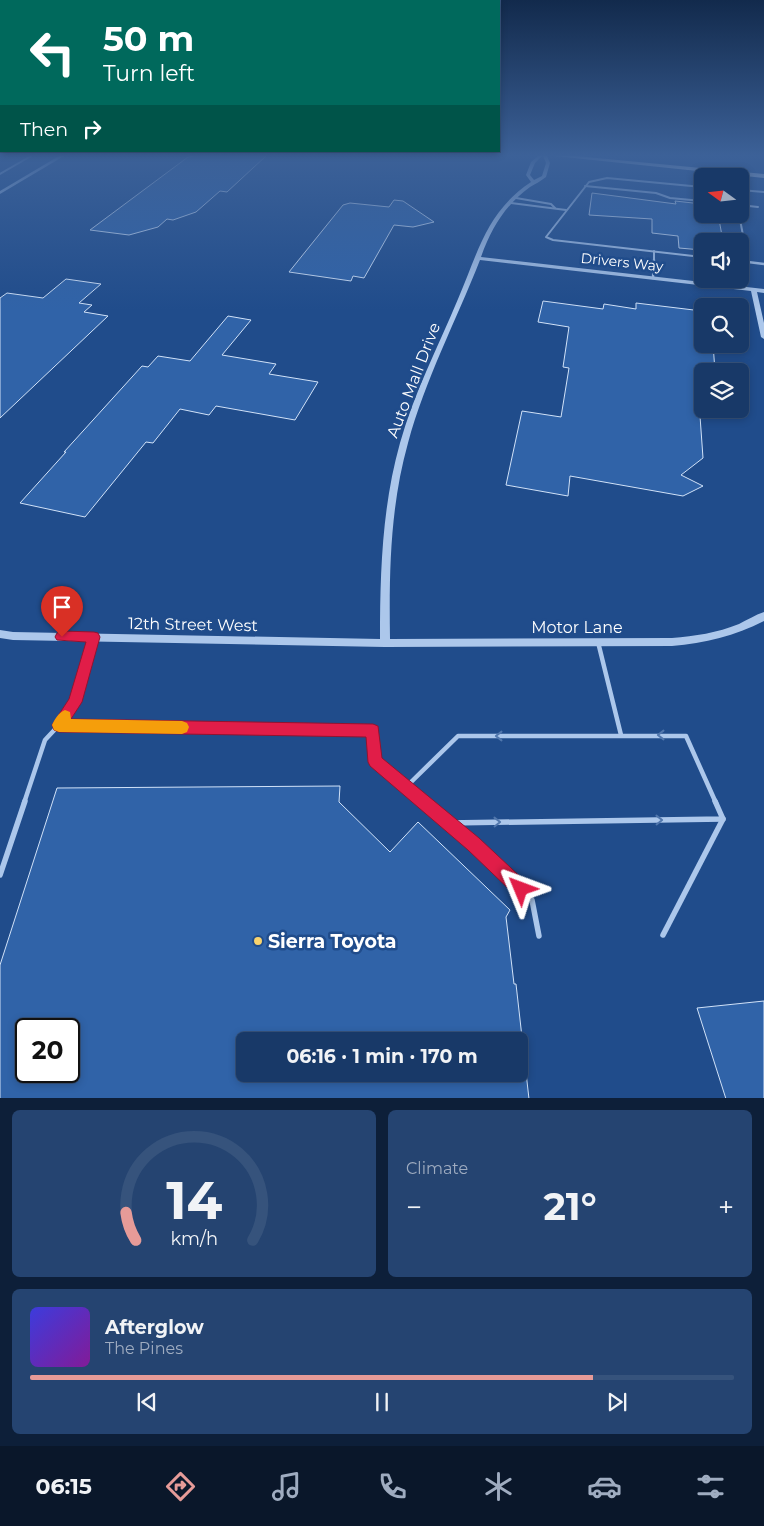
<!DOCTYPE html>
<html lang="en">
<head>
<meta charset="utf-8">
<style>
	body { margin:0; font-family:Montserrat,sans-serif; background:#254471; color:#f1f3f6; height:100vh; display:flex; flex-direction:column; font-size:19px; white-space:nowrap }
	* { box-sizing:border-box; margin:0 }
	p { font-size:16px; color:#9facc0 }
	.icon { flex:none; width:28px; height:28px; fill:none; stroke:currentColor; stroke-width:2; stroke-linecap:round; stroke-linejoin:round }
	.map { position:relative; height:1098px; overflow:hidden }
	.details { display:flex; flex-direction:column; gap:12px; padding:12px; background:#0d1f39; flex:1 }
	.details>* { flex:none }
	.banner { position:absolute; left:0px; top:0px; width:500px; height:152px; box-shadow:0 2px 8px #0003,0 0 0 1px #36537c; background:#00695c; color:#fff; overflow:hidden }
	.needle { width:32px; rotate:285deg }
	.buttons { position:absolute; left:694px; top:168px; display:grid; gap:10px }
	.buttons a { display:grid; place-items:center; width:55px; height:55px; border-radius:8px; background:#183968; box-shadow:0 2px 8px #0003,0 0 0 1px #36537c; font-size:25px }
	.speed { position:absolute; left:15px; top:1018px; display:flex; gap:10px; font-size:25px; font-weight:700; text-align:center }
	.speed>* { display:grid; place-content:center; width:65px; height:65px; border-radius:50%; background:#183968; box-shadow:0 2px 8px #0003,0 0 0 1px #36537c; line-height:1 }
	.speed .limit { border:2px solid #111; border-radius:8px; background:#fff; color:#111 }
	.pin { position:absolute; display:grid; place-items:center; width:42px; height:42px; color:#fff; margin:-51px -21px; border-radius:50% 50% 50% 0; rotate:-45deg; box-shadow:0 0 5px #0007 }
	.pin .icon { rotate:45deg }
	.me { position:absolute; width:55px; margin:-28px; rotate:314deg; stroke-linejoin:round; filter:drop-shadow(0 0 4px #0008) }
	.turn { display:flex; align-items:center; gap:18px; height:105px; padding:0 20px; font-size:22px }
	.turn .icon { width:65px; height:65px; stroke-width:2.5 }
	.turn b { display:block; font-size:35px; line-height:42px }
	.then { display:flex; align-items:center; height:48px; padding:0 20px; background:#0003; gap:10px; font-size:19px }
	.big { font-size:38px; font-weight:700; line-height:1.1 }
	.details .card { flex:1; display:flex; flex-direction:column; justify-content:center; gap:8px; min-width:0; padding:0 18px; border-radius:8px; background:#254471 }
	.details .dial { align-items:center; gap:0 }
	.dial svg { height:130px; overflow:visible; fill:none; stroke:#36537c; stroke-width:7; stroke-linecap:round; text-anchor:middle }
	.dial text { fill:#f1f3f6; stroke:none }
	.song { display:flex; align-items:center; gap:15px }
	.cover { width:60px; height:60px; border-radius:8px; background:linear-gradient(135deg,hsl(240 70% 55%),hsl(290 70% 35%)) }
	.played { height:5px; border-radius:2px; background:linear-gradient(90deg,#e69b98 80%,#36537c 80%) }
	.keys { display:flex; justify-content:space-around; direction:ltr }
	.heat { display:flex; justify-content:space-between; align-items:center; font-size:28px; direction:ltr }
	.details .tiles { flex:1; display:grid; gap:12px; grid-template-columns:1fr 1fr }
	.card:last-child { grid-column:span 2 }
	.trip { position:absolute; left:236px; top:1032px; width:292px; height:50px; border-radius:8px; background:#183968; box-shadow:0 2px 8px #0003,0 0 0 1px #36537c; font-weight:700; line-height:50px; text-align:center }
	.menu { display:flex; height:80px; justify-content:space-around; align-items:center; background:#0a172a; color:#9facc0 }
	.menu .icon { width:35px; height:35px }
	.menu .on { color:#e69b98 }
	.menu b { font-size:22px; color:#f1f3f6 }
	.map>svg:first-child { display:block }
	.building { fill:#3063a8; stroke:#d1e2f8; fill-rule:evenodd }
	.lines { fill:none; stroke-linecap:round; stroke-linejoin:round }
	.service-far3 { stroke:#acc7eb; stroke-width:2 }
	.service-far2 { stroke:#acc7eb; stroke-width:2.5 }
	.service-far1 { stroke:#acc7eb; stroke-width:4.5 }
	.service { stroke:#acc7eb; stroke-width:5.5 }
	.tertiary { fill:#acc7eb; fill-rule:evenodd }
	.primary { fill:#f1f6fe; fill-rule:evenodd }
	.oneway { stroke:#5177ad }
	.route { fill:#e11d48; stroke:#92132f }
	.slow { fill:#f59e0b }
	.poi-dot { fill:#f9d36d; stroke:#204c8b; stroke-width:2 }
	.labels { text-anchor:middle; stroke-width:5; stroke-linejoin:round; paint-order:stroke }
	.far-street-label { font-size:14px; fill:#fff; stroke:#204c8b }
	.street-label { font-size:16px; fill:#fff; stroke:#204c8b }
	.near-poi-label { font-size:19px; font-weight:bold; fill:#fff; stroke:#204c8b; text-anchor:start }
</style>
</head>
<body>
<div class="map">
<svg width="764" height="1099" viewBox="0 0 764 1099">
	<rect width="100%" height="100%" fill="#204c8b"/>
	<g class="building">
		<polygon points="195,156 266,156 227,192 220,191 196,212 173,220 167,219 158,227 129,235 90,230 188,157"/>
		<polygon points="592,193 676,204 675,201 702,204 702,214 718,214 723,241 702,241 702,250 679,248 678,236 652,233 652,219 589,215"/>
		<polygon points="394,200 403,201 434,222 413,227 394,225 364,278 353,276 351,281 289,272 343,205 350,203 389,207"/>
		<polygon points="66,279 101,284 79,303 92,305 84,312 108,316 0,418 0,298 7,293 43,298"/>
		<polygon points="543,301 603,309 604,304 636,309 636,303 702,311 702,344 713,344 715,371 702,371 702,388 698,388 703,458 681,475 703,486 683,496 570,476 568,496 506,485 522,411 561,417 569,368 563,367 569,327 538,322"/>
		<polygon points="228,316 251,320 222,355 276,364 269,374 318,382 295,420 216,406 209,415 180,409 153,443 146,442 85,517 20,503 66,452 64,452 142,366 148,367 158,356 190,361"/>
		<path d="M340,786L339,802L390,852L418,822L510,910L506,917L514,984H516L529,1099H0V965L57,788ZM26,1029H69V1071H26ZM245,1041H520V1074H245Z"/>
		<polygon points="764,1001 764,1099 726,1099 697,1008"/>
	</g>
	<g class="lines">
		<g class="service-far3">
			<polyline points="0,174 31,156"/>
			<polyline points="585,186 656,193 670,198 702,201"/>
			<polyline points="702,187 607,178 589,182 546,237 553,240 702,257"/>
			<polyline points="740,190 764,192"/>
			<polyline points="516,198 551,204 555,208"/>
			<polyline points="511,203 566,210"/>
			<polyline points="740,205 758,207"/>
			<polyline points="739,214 748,262"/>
			<polyline points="740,261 744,262"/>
			<polyline points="654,262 654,251"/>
		</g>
		<g class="service-far2">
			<polyline points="740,261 764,264"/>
			<polyline points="653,278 654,260"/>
		</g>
		<g class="service-far1">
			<polyline points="598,642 621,735"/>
			<polyline points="59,725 373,731 375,762 424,803"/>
			<polyline points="406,787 458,736 686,736 716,803"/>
			<polyline points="24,803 45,740 59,725 75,702 94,637"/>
		</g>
		<g class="service">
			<polyline points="423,801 474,844 532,900 539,936"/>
			<polyline points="448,823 723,819 715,801"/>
			<polyline points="0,875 25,801"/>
			<polyline points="663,935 723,819"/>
		</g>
		<g class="tertiary">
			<polygon points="59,156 64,156 0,194 0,191"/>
			<path d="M538,156H542L535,163L530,175L534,180L542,176L546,163L543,156H547L550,163L546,177C541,181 535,184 530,187C505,205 491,229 481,257L764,289V293L757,292L764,323V339L761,337L751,291L480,260C456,321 425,380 408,443C390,507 389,573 390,639L672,638C695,636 717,633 739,624C747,620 755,615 764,612V621C735,636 705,643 672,646L385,647L13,640L0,638V630L13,632L380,639C380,573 382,507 400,443C414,393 438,347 458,299C478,253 486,212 531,182L526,175L531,162Z"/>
		</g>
		<polygon class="primary" points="555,156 576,156 764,174 764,178"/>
	</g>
	<defs><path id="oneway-chevron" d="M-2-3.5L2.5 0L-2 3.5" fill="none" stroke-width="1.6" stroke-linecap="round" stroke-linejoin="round" transform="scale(1.25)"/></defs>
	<g class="oneway">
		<use href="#oneway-chevron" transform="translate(661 735) rotate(-180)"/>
		<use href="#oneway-chevron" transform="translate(499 736) rotate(180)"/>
		<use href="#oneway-chevron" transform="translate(659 820) rotate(-1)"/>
		<use href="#oneway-chevron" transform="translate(497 822) rotate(-1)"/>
	</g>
	<linearGradient id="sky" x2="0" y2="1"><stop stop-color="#122a4c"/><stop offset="0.5" stop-color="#3c6198"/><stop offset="1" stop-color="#3c6198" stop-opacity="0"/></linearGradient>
	<rect width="764" height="310" fill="url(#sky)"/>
	<polygon class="route" points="62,631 94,632 98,633 100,637 82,702 71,719 373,724 378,726 382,758 479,838 527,883 529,889 527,895 521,897 515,895 468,850 370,766 368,762 366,737 59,732 54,730 52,725 69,699 86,642 57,640 55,637 57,633"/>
	<path class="slow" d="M65,710L70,712L71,719L182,721L187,723L189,727L187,732L182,734L59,732L54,730L52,725C55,719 58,713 65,710Z"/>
	<circle class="poi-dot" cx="258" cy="941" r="5"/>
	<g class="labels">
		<g class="far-street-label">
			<text transform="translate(622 262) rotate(6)" y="5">Drivers Way</text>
		</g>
		<g class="street-label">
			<text transform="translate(413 380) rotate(-69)" y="6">Auto Mall Drive</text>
			<text transform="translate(193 624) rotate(1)" y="6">12th Street West</text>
			<text x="577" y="633">Motor Lane</text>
		</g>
		<g class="near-poi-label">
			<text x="268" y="948">Sierra Toyota</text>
		</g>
	</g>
</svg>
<div class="buttons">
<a><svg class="needle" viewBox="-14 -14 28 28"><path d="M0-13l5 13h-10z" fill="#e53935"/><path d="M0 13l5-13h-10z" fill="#9facc0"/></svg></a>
<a><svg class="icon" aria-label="sound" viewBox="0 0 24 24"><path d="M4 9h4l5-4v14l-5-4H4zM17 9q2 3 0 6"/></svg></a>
<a><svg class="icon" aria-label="search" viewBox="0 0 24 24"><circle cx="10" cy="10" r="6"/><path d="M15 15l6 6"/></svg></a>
<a><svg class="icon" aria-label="layers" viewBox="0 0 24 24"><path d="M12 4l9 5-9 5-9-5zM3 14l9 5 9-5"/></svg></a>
</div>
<div class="speed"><div class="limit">20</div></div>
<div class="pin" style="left:62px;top:637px;background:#d93025"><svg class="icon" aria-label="arrive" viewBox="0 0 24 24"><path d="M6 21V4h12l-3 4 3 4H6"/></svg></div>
<svg class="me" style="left:521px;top:889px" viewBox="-20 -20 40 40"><path d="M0-17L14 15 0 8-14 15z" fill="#e11d48" stroke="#fff" stroke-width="4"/></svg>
<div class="trip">06:16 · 1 min · 170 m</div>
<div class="banner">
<div class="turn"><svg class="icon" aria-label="left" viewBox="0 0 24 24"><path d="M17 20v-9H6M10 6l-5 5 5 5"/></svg><div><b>50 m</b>Turn left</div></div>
<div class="then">Then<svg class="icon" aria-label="right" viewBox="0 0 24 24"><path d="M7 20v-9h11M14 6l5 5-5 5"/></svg></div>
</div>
</div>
<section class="details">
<div class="tiles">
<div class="card dial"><svg viewBox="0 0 100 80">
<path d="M14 69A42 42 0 1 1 86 69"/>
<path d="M14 69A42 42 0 0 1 8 52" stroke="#e69b98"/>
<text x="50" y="56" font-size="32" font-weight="700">14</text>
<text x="50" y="72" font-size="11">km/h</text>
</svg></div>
<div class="card"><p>Climate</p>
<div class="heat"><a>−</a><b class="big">21°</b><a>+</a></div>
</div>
<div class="card">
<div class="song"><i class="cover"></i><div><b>Afterglow</b><p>The Pines</p></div></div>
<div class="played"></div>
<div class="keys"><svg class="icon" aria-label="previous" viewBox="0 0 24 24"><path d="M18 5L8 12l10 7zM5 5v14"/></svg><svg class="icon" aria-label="pause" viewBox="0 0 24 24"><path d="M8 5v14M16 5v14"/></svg><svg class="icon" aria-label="next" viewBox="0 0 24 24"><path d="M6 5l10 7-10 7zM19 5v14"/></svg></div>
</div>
</div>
</section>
<nav class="menu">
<b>06:15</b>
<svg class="icon on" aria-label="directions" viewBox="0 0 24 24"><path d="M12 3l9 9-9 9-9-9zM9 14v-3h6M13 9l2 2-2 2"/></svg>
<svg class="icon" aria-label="music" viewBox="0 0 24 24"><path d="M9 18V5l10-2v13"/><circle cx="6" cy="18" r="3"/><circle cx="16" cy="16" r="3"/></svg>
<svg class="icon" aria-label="phone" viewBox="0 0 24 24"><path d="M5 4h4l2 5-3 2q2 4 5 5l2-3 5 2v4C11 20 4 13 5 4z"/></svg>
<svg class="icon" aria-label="climate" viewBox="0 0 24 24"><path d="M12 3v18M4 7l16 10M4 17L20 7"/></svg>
<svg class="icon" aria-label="car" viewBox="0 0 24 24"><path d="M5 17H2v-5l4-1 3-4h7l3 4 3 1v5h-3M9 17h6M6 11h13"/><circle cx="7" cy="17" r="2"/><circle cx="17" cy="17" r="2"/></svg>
<svg class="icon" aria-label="filters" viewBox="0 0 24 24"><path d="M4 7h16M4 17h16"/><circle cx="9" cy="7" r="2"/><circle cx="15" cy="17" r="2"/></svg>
</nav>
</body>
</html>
